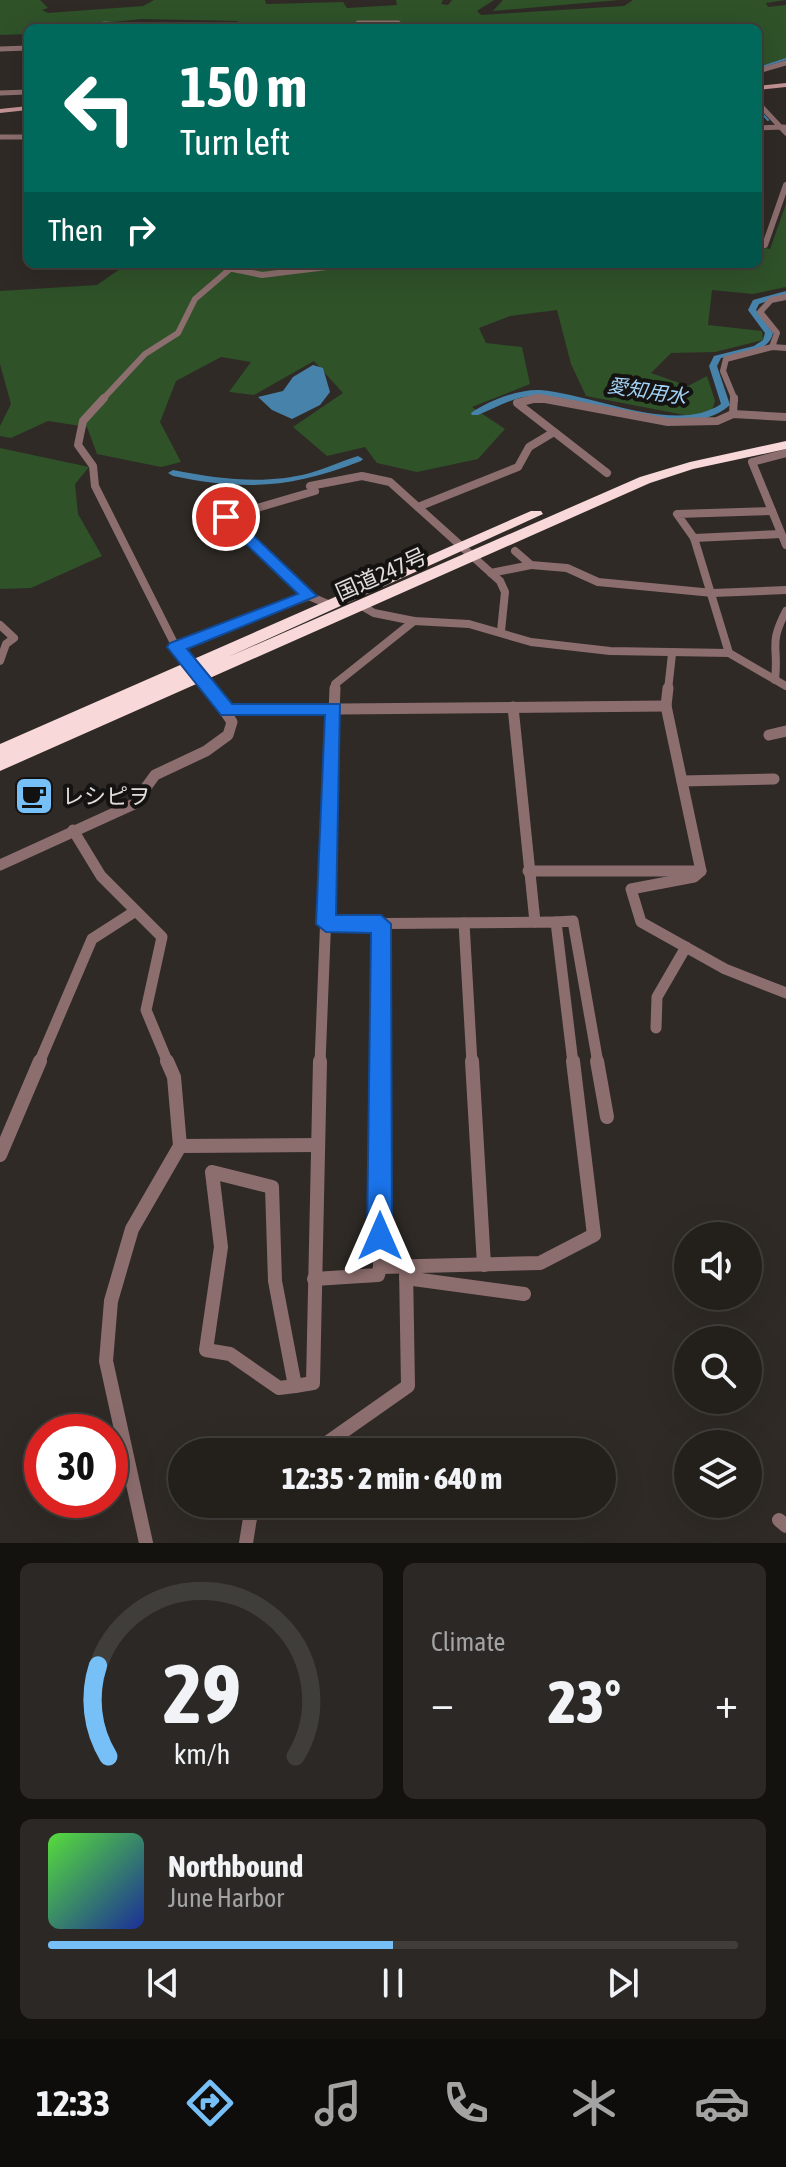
<!DOCTYPE html>
<html lang="en">
<head>
<meta charset="utf-8">
<style>
	body { margin:0; font-family:"Asap Condensed","Noto Sans JP",sans-serif; background:#2b2825; color:#f1f3f6; height:100vh; display:flex; flex-direction:column; font-size:30px; white-space:nowrap }
	* { box-sizing:border-box; margin:0 }
	p { font-size:26px; color:#a3a3a3 }
	.icon { flex:none; width:44px; height:44px; fill:none; stroke:currentColor; stroke-width:2; stroke-linecap:round; stroke-linejoin:round }
	.map { position:relative; height:1543px; overflow:hidden }
	.side { display:flex; flex-direction:column; gap:20px; padding:20px; background:#13120f; flex:1 }
	.side>* { flex:none }
	.top-card { position:absolute; left:24px; top:24px; width:738px; height:244px; border-radius:12px; box-shadow:0 8px 32px #0002,0 0 0 2px #403e3b; background:#00695c; color:#fff; overflow:hidden }
	.tools { position:absolute; left:674px; top:1222px; display:grid; gap:16px }
	.tools a { display:grid; place-items:center; width:88px; height:88px; border-radius:50%; background:#23201c; box-shadow:0 8px 32px #0002,0 0 0 2px #403e3b; font-size:40px }
	.speed { position:absolute; left:24px; top:1414px; display:flex; gap:16px; font-size:40px; font-weight:700; text-align:center }
	.speed>* { display:grid; place-content:center; width:104px; height:104px; border-radius:50%; background:#23201c; box-shadow:0 8px 32px #0002,0 0 0 2px #403e3b; line-height:1 }
	.speed .limit { border:12px solid #d22; background:#fff; color:#111 }
	.pin { position:absolute; display:grid; place-items:center; width:68px; height:68px; color:#fff; margin:-34px; border:4px solid #fff; border-radius:50%; box-shadow:0 2px 8px #0007 }
	.me { position:absolute; width:88px; margin:-44px; rotate:0deg; stroke-linejoin:round; filter:drop-shadow(0 0 6px #0008) }
	.turn { display:flex; align-items:center; gap:28px; height:168px; padding:0 24px; font-size:36px }
	.turn .icon { width:104px; height:104px; stroke-width:2.5 }
	.turn b { display:block; font-size:56px; line-height:68px }
	.then { display:flex; align-items:center; height:76px; padding:0 24px; background:#0003; gap:16px; font-size:30px }
	.big { font-size:60px; font-weight:800; line-height:1.1 }
	.side .tile { flex:1; display:flex; flex-direction:column; justify-content:center; gap:12px; min-width:0; padding:0 28px; border-radius:12px; background:#2b2825 }
	.side .dial { align-items:center; gap:0 }
	.dial svg { height:208px; overflow:visible; fill:none; stroke:#403e3b; stroke-width:7; stroke-linecap:round; text-anchor:middle }
	.dial text { fill:#f1f3f6; stroke:none }
	.song { display:flex; align-items:center; gap:24px }
	.cover { width:96px; height:96px; border-radius:12px; background:linear-gradient(135deg,hsl(110 70% 55%),hsl(230 70% 35%)) }
	.played { height:8px; border-radius:4px; background:linear-gradient(90deg,#77bff7 50%,#403e3b 50%) }
	.keys { display:flex; justify-content:space-around; direction:ltr }
	.heat { display:flex; justify-content:space-between; align-items:center; font-size:44px; direction:ltr }
	.side .tiles { flex:1; display:grid; gap:20px; grid-template-columns:1fr 1fr }
	.tile:last-child { grid-column:span 2 }
	.trip { position:absolute; left:168px; top:1438px; width:448px; height:80px; border-radius:40px; background:#23201c; box-shadow:0 8px 32px #0002,0 0 0 2px #403e3b; font-weight:800; line-height:80px; text-align:center }
	.tab-bar { display:flex; height:128px; justify-content:space-around; align-items:center; background:#0e0d0b; color:#a3a3a3 }
	.tab-bar .icon { width:56px; height:56px }
	.tab-bar .on { color:#77bff7 }
	.tab-bar b { font-size:36px; color:#f1f3f6 }
	.map>svg:first-child { display:block }
	.green { fill:#2f5229 }
	.water { fill:#4782ab }
	.lines { fill:none; stroke-linecap:round; stroke-linejoin:round }
	.stream { stroke:#4782ab; stroke-width:2 }
	.canal { fill:#4782ab; fill-rule:evenodd }
	.street-far4 { stroke:#8d6e6e; stroke-width:5 }
	.street-far3 { stroke:#8d6e6e; stroke-width:6 }
	.street-far2 { stroke:#8d6e6e; stroke-width:8 }
	.street-far1 { stroke:#8d6e6e; stroke-width:11 }
	.street { stroke:#8d6e6e; stroke-width:14 }
	.secondary { fill:#c59394; fill-rule:evenodd }
	.highway { fill:#f8d8d8; fill-rule:evenodd }
	.street-bridge-far1 { stroke:#8d6e6e; stroke-width:8 }
	.street-bridge { stroke:#8d6e6e; stroke-width:11 }
	.route { fill:#1a73e8; stroke:#114b97; stroke-width:2 }
	.labels { text-anchor:middle; stroke-width:8; stroke-linejoin:round; paint-order:stroke }
	.far-water-label { font-size:20px; font-style:italic; fill:#a2d2f6; stroke:#151311 }
	.street-label { font-size:22px; fill:#e1dddb; stroke:#151311 }
	.poi-label { font-size:22px; fill:#e1dddb; stroke:#151311; text-anchor:start }
</style>
</head>
<body>
<div class="map">
<svg width="786" height="1543" viewBox="0 0 786 1543">
	<rect width="100%" height="100%" fill="#2f2a26"/>
	<g class="green">
		<polygon points="0,0 40,0 48,8 42,10 48,13 143,6 154,0 265,0 266,4 343,2 347,8 397,5 396,0 443,0 441,4 448,5 452,0 494,0 477,11 481,15 624,6 633,0 786,0 766,3 768,7 786,5 786,58 758,67 758,28 413,28 404,22 354,23 353,28 326,28 323,24 296,28 226,28 239,21 141,19 103,23 98,28 28,28 28,34 0,35"/>
		<polygon points="503,0 619,0 493,11"/>
		<polygon points="786,204 786,287 753,294 712,290 708,325 762,331 763,340 715,352 671,353 651,373 688,386 707,376 715,401 712,411 695,417 586,396 571,364 557,310 510,316 479,328 486,343 522,347 530,384 472,407 505,429 478,459 417,472 377,463 365,447 327,456 293,427 343,393 314,361 254,395 229,392 251,362 221,357 176,381 160,422 181,462 161,467 97,454 87,427 48,421 11,438 0,436 0,426 11,404 0,364 0,291 97,285 127,264 758,264 758,247 770,249"/>
		<polygon points="0,448 89,467 75,484 78,514 102,556 31,588 0,589"/>
	</g>
	<polygon class="water" points="313,365 323,368 330,392 320,405 292,419 272,410 258,397 283,391 293,377"/>
	<g class="lines">
		<g class="stream">
			<polyline points="758,68 786,59"/>
			<polyline points="758,109 768,120"/>
		</g>
		<g class="canal">
			<path d="M786,291V295L759,304L756,310L773,333C768,354 740,354 721,358L717,366L730,405C685,446 591,396 537,396C516,395 497,407 478,415H472L471,413C488,401 518,389 540,390C592,394 676,435 721,404L709,366L714,356L754,346L763,340L765,333L748,310L753,300Z"/>
			<path d="M358,456L363,459L361,461C292,488 246,491 173,476L168,473L173,470C219,479 265,485 310,473C327,468 342,461 358,456Z"/>
		</g>
		<g class="street-far4">
			<polyline points="103,28 104,24 164,28"/>
			<polyline points="354,28 358,23 398,23 404,28"/>
			<polyline points="0,49 28,48"/>
			<polyline points="758,71 786,63"/>
			<polyline points="0,93 28,92"/>
			<polyline points="758,103 786,133"/>
			<polyline points="758,128 784,127"/>
			<polyline points="0,137 28,137"/>
		</g>
		<g class="street-far3">
			<polyline points="758,244 765,245 786,185"/>
			<polyline points="208,264 262,275 351,264"/>
			<polyline points="772,347 777,333 760,312 771,300 786,297"/>
			<polyline points="102,400 145,354 178,333 195,299 230,269"/>
			<polyline points="528,400 551,400"/>
			<polyline points="735,400 723,371 726,359 772,347 786,348"/>
		</g>
		<g class="street-far2">
			<polyline points="104,398 83,421 78,445 93,466 95,486 176,647 309,596"/>
			<polyline points="537,398 517,403 607,473"/>
			<polyline points="540,398 668,422 717,421 733,414 786,417"/>
			<polyline points="733,414 734,398"/>
			<polyline points="786,453 752,462 786,545"/>
			<polyline points="418,507 518,467 529,447 554,432"/>
			<polyline points="694,538 781,534"/>
			<polyline points="515,551 531,565 567,568 598,582 713,593 786,590"/>
			<polyline points="491,573 531,565"/>
			<polyline points="330,605 309,596 226,517 315,491 310,486 362,476 390,482 500,581 505,592 501,631"/>
			<polyline points="362,606 374,613 414,621 469,624 531,642 610,651 729,653 786,686"/>
			<polyline points="0,625 14,638 6,644 0,661"/>
			<polyline points="729,653 694,538 677,514 772,511"/>
			<path d="M775,680C779,645 768,646 786,611"/>
			<polyline points="335,690 335,684 414,621"/>
			<polyline points="668,690 672,654"/>
		</g>
		<g class="street-far1">
			<polyline points="668,688 666,706 701,871"/>
			<polyline points="513,707 535,922"/>
			<polyline points="227,710 666,706"/>
			<polyline points="769,735 786,731"/>
			<polyline points="682,781 774,779"/>
			<polyline points="73,830 101,876 162,937 146,1010 168,1063"/>
			<polyline points="0,865 134,804 155,775 206,751 228,735 232,722 212,692"/>
			<polyline points="528,871 699,871"/>
			<polyline points="701,871 694,877 631,889 641,922 725,969 786,993"/>
			<polyline points="556,922 573,921 598,1063"/>
			<polyline points="464,923 472,1063"/>
			<polyline points="326,924 556,922 573,1063"/>
			<polyline points="656,1028 657,997 686,947"/>
			<polyline points="39,1063 92,939 134,912"/>
			<polyline points="320,1063 335,688"/>
			<polyline points="381,1063 381,924"/>
		</g>
		<g class="street">
			<polyline points="381,1061 380,1267 540,1263 594,1235 573,1061"/>
			<polyline points="472,1061 484,1265"/>
			<polyline points="597,1061 607,1117"/>
			<polyline points="180,1146 317,1145"/>
			<polyline points="0,1155 40,1061"/>
			<polygon points="212,1172 272,1187 275,1281 295,1386 279,1388 230,1354 206,1350 221,1247"/>
			<polyline points="406,1278 524,1294"/>
			<polyline points="314,1279 378,1275 380,1267"/>
			<polyline points="295,1386 313,1383 320,1061"/>
			<polyline points="314,1452 408,1386 406,1267"/>
			<polyline points="779,1520 786,1526"/>
			<polyline points="146,1543 106,1361 111,1301 132,1229 180,1146 174,1077 167,1061"/>
			<polyline points="246,1543 250,1518 260,1504"/>
		</g>
		<g class="secondary">
			<polygon points="786,83 786,87 758,90 758,86"/>
			<polygon points="28,106 28,110 0,113 0,109"/>
		</g>
		<polygon class="highway" points="786,441 786,449 693,469 650,483 0,771 0,744 531,511 541,511 543,514 228,657 640,477 690,462"/>
		<polyline class="street-bridge-far1" points="176,647 210,690"/>
		<polyline class="street-bridge" points="209,688 212,692"/>
	</g>
	<polygon class="route" points="221,514 231,514 317,596 187,649 232,704 340,704 336,915 381,915 391,924 392,1236 388,1245 380,1248 371,1245 367,1236 371,933 326,932 316,924 325,715 221,715 167,647 170,643 298,594 221,520"/>
	<defs>
		<g id="cafe-square" transform="scale(2)"><rect x="-9" y="-9" width="18" height="18" rx="4" fill="#77bff7" stroke="#151311"/><path d="M-5.5-4.5H6V0H3Q3 3.5 0 3.5H-2.5Q-5.5 3.5-5.5 0ZM3-3.2v2h1.7v-2ZM-6 4.5H4V6H-6Z" fill="#111"/></g>
	</defs>
	<g fill-rule="evenodd">
		<use href="#cafe-square" x="34" y="796"/>
	</g>
	<g class="labels">
		<g class="far-water-label">
			<text transform="translate(647 391) rotate(9)" y="7">愛知用水</text>
		</g>
		<g class="street-label">
			<text transform="translate(381 574) rotate(-24)" y="8">国道247号</text>
		</g>
		<g class="poi-label">
			<text x="62" y="804">レシピヲ</text>
		</g>
	</g>
</svg>
<div class="tools">
<a><svg class="icon" aria-label="sound" viewBox="0 0 24 24"><path d="M4 9h4l5-4v14l-5-4H4zM17 9q2 3 0 6"/></svg></a>
<a><svg class="icon" aria-label="search" viewBox="0 0 24 24"><circle cx="10" cy="10" r="6"/><path d="M15 15l6 6"/></svg></a>
<a><svg class="icon" aria-label="layers" viewBox="0 0 24 24"><path d="M12 4l9 5-9 5-9-5zM3 14l9 5 9-5"/></svg></a>
</div>
<div class="speed"><div class="limit">30</div></div>
<div class="pin" style="left:226px;top:517px;background:#d93025"><svg class="icon" aria-label="arrive" viewBox="0 0 24 24"><path d="M6 21V4h12l-3 4 3 4H6"/></svg></div>
<svg class="me" style="left:380px;top:1236px" viewBox="-20 -20 40 40"><path d="M0-17L14 15 0 8-14 15z" fill="#1a73e8" stroke="#fff" stroke-width="4"/></svg>
<div class="trip">12:35 · 2 min · 640 m</div>
<div class="top-card">
<div class="turn"><svg class="icon" aria-label="left" viewBox="0 0 24 24"><path d="M17 20v-9H6M10 6l-5 5 5 5"/></svg><div><b>150 m</b>Turn left</div></div>
<div class="then">Then<svg class="icon" aria-label="right" viewBox="0 0 24 24"><path d="M7 20v-9h11M14 6l5 5-5 5"/></svg></div>
</div>
</div>
<section class="side">
<div class="tiles">
<div class="tile dial"><svg viewBox="0 0 100 80">
<path d="M14 69A42 42 0 1 1 86 69"/>
<path d="M14 69A42 42 0 0 1 10 34" stroke="#77bff7"/>
<text x="50" y="56" font-size="32" font-weight="700">29</text>
<text x="50" y="72" font-size="11">km/h</text>
</svg></div>
<div class="tile"><p>Climate</p>
<div class="heat"><a>−</a><b class="big">23°</b><a>+</a></div>
</div>
<div class="tile">
<div class="song"><i class="cover"></i><div><b>Northbound</b><p>June Harbor</p></div></div>
<div class="played"></div>
<div class="keys"><svg class="icon" aria-label="previous" viewBox="0 0 24 24"><path d="M18 5L8 12l10 7zM5 5v14"/></svg><svg class="icon" aria-label="pause" viewBox="0 0 24 24"><path d="M8 5v14M16 5v14"/></svg><svg class="icon" aria-label="next" viewBox="0 0 24 24"><path d="M6 5l10 7-10 7zM19 5v14"/></svg></div>
</div>
</div>
</section>
<nav class="tab-bar">
<b>12:33</b>
<svg class="icon on" aria-label="directions" viewBox="0 0 24 24"><path d="M12 3l9 9-9 9-9-9zM9 14v-3h6M13 9l2 2-2 2"/></svg>
<svg class="icon" aria-label="music" viewBox="0 0 24 24"><path d="M9 18V5l10-2v13"/><circle cx="6" cy="18" r="3"/><circle cx="16" cy="16" r="3"/></svg>
<svg class="icon" aria-label="phone" viewBox="0 0 24 24"><path d="M5 4h4l2 5-3 2q2 4 5 5l2-3 5 2v4C11 20 4 13 5 4z"/></svg>
<svg class="icon" aria-label="climate" viewBox="0 0 24 24"><path d="M12 3v18M4 7l16 10M4 17L20 7"/></svg>
<svg class="icon" aria-label="car" viewBox="0 0 24 24"><path d="M5 17H2v-5l4-1 3-4h7l3 4 3 1v5h-3M9 17h6M6 11h13"/><circle cx="7" cy="17" r="2"/><circle cx="17" cy="17" r="2"/></svg>
</nav>
</body>
</html>
